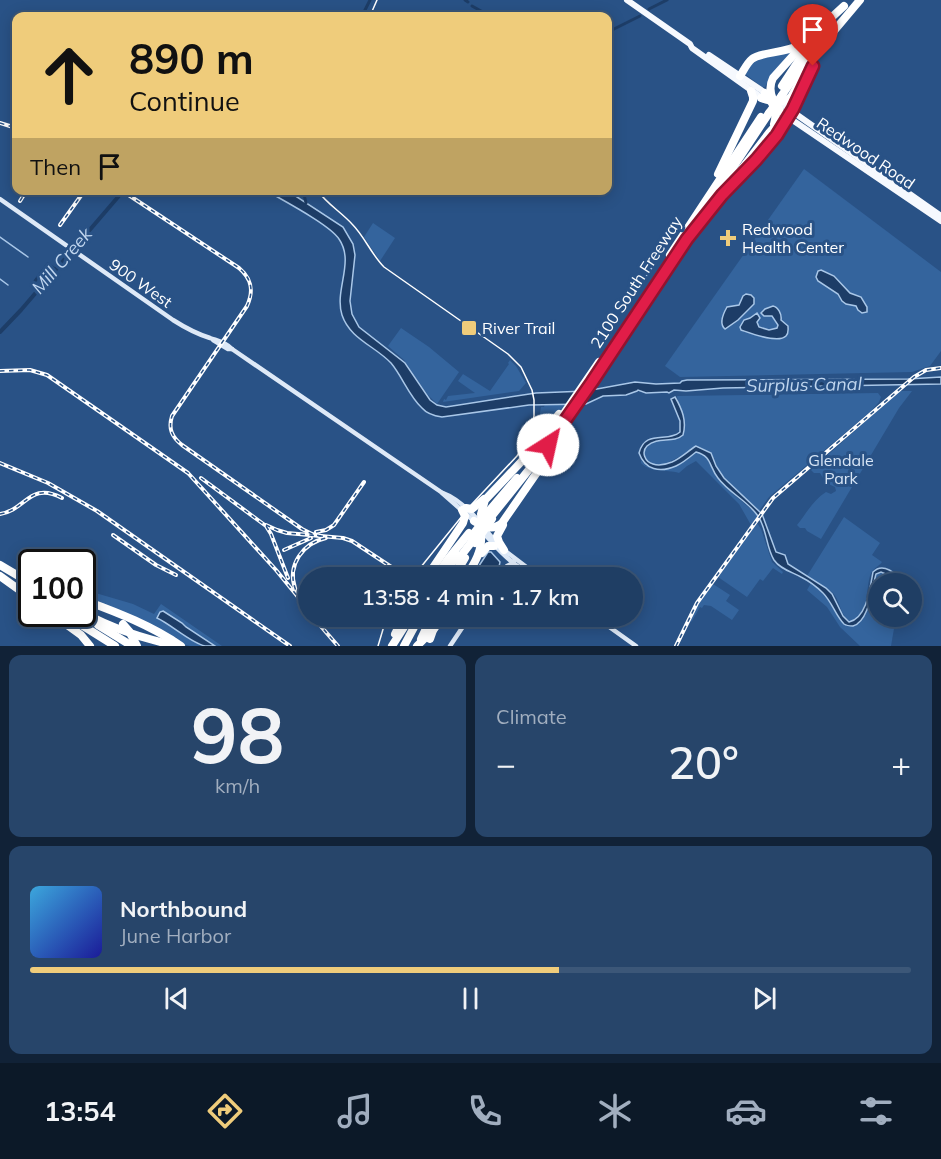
<!DOCTYPE html>
<html lang="en">
<head>
<meta charset="utf-8">
<style>
	body { margin:0; font-family:Mulish,sans-serif; background:#27456a; color:#f1f3f6; height:100vh; display:flex; flex-direction:column; font-size:22px; white-space:nowrap }
	* { box-sizing:border-box; margin:0 }
	p { font-size:20px; color:#a1aebf }
	.icon { flex:none; width:33px; height:33px; fill:none; stroke:currentColor; stroke-width:2; stroke-linecap:round; stroke-linejoin:round }
	.map { position:relative; height:646px; overflow:hidden }
	.drawer { display:flex; flex-direction:column; gap:9px; padding:9px; background:#112237; flex:1 }
	.drawer>* { flex:none }
	.hud { position:absolute; left:12px; top:12px; width:600px; height:183px; border-radius:12px; box-shadow:0 3px 15px #0003,0 0 0 2px #3c5778; background:#efcc7b; color:#111; overflow:hidden }
	.buttons { position:absolute; left:868px; top:573px; display:grid; gap:12px }
	.buttons a { display:grid; place-items:center; width:54px; height:54px; border-radius:50%; background:#1f3e64; box-shadow:0 3px 15px #0003,0 0 0 2px #3c5778; font-size:30px }
	.speed { position:absolute; left:18px; top:549px; display:flex; gap:12px; font-size:30px; font-weight:700; text-align:center }
	.speed>* { display:grid; place-content:center; width:78px; height:78px; border-radius:50%; background:#1f3e64; box-shadow:0 3px 15px #0003,0 0 0 2px #3c5778; line-height:1 }
	.speed .limit { border:3px solid #111; border-radius:9px; background:#fff; color:#111 }
	.pin { position:absolute; display:grid; place-items:center; width:51px; height:51px; color:#fff; margin:-62px -26px; border-radius:50% 50% 50% 0; rotate:-45deg; box-shadow:0 0 6px #0007 }
	.pin .icon { rotate:45deg }
	.me { position:absolute; width:66px; margin:-33px; rotate:35deg; stroke-linejoin:round; filter:drop-shadow(0 0 4px #0008) }
	.turn { display:flex; align-items:center; gap:21px; height:126px; padding:0 18px; font-size:27px }
	.turn .icon { width:78px; height:78px; stroke-width:2.5 }
	.turn b { display:block; font-size:42px; line-height:51px }
	.then { display:flex; align-items:center; height:57px; padding:0 18px; background:#0003; gap:12px; font-size:22px }
	.big { font-size:45px; font-weight:600; line-height:1.1 }
	.drawer .tile { flex:1; display:flex; flex-direction:column; justify-content:center; gap:9px; min-width:0; padding:0 21px; border-radius:12px; background:#27456a }
	.drawer .dial { align-items:center; gap:0 }
	.dial b { font-size:78px; line-height:1 }
	.song { display:flex; align-items:center; gap:18px }
	.cover { width:72px; height:72px; border-radius:9px; background:linear-gradient(135deg,hsl(200 70% 55%),hsl(240 70% 35%)) }
	.played { height:6px; border-radius:3px; background:linear-gradient(90deg,#efcc7b 60%,#3c5778 60%) }
	.keys { display:flex; justify-content:space-around; direction:ltr }
	.heat { display:flex; justify-content:space-between; align-items:center; font-size:33px; direction:ltr }
	.drawer .tiles { flex:1; display:grid; gap:9px; grid-template-columns:1fr 1fr }
	.tile:last-child { grid-column:span 2 }
	.trip { position:absolute; left:298px; top:567px; width:345px; height:60px; border-radius:30px; background:#1f3e64; box-shadow:0 3px 15px #0003,0 0 0 2px #3c5778; font-weight:600; line-height:60px; text-align:center }
	.tab-bar { display:flex; height:96px; justify-content:space-around; align-items:center; background:#0c1928; color:#a1aebf }
	.tab-bar .icon { width:42px; height:42px }
	.tab-bar .active { color:#efcc7b }
	.tab-bar b { font-size:27px; color:#f1f3f6 }
	.map>svg:first-child { display:block }
	.green { fill:#34649d }
	.water { fill:#1d3d67; stroke:#a9c7e8; stroke-width:1.5 }
	.lines { fill:none; stroke-linecap:round; stroke-linejoin:round }
	.stream { stroke:#a9c7e8; stroke-width:1.5 }
	.canal { stroke:#1d3d67; stroke-width:3 }
	.river { stroke:#1d3d67; stroke-width:4 }
	.secondary { stroke:#dee9f7; stroke-width:4.5 }
	.primary { stroke:#f6f9fe; stroke-width:6 }
	.highway { stroke:#fff; stroke-width:8 }
	.tram { stroke:#fff; stroke-width:1.5 }
	.rail-casing { stroke:#fff; stroke-width:4 }
	.rail { stroke:#295286; stroke-width:1.5; stroke-dasharray:4.5; stroke-linecap:butt }
	.highway-bridge { stroke:#fff; stroke-width:8 }
	.route-casing { stroke:#92132f; stroke-width:15 }
	.route { stroke:#e11d48; stroke-width:10 }
	.poi-dot { fill:#efcc7b; stroke:#295286; stroke-width:2 }
	.labels { text-anchor:middle; stroke-width:6; stroke-linejoin:round; paint-order:stroke }
	.street-label { font-size:16px; fill:#fff; stroke:#295286 }
	.poi-label { font-size:16px; fill:#fff; stroke:#295286; text-anchor:start }
	.park-label { font-size:16px; fill:#d8e6f6; stroke:#295286 }
	.water-label { font-size:18px; font-style:italic; fill:#c0d6ef; stroke:#295286 }
</style>
</head>
<body>
<div class="map">
<svg width="941" height="646" viewBox="0 0 941 646">
	<rect width="100%" height="100%" fill="#295286"/>
	<g class="green">
		<polygon points="796,48 773,73 765,87 762,87 744,73 753,60"/>
		<polygon points="804,169 941,272 941,351 930,366 912,372 680,377 665,366"/>
		<polygon points="373,223 395,238 380,261 364,237"/>
		<polygon points="401,328 429,347 459,372 437,404 427,394 404,360 388,346"/>
		<polygon points="510,360 516,366 526,383 519,391 443,402 444,399 446,400 448,396 475,393 458,381 463,374 490,391 509,364 508,363"/>
		<path d="M899,391H912L899,408L821,539L807,531L805,528H800L797,525C806,514 813,500 826,492L831,494L836,491L835,487L826,483L820,473H814L811,470Z"/>
		<path d="M878,393L881,397L879,402L871,411L769,497L759,511C744,494 719,482 714,458L696,446C685,454 642,483 644,449C656,436 670,444 683,435L680,405L678,402L677,396Z"/>
		<path d="M568,401L523,457L484,496L485,493C499,478 520,462 530,444C537,433 539,420 541,407H544L545,404Z"/>
		<path d="M696,452C712,456 708,465 716,476C727,492 745,502 758,516L751,525L739,504L696,461L687,466L679,473C666,469 651,473 641,463V460L646,466H676Z"/>
		<path d="M844,517L880,543L872,555L882,562C879,566 874,568 871,573C865,588 870,615 852,622C840,617 841,602 833,593C828,589 813,581 807,576Z"/>
		<polygon points="757,523 761,529 772,562 783,572 782,574 773,568 763,581 760,579 747,597 718,577"/>
		<path d="M880,572L888,575L896,583L879,584V616L896,617L891,646H860L840,627L827,607L807,590L811,583C827,595 833,607 844,623L862,621L876,574Z"/>
		<polygon points="713,584 730,595 726,601 739,610 732,620 711,606 704,605 702,608 700,607 692,621 689,623 692,613"/>
		<polygon points="82,589 133,604 154,614 161,604 222,646 190,646 181,644 176,637 172,638 117,610 83,597"/>
	</g>
	<g class="water">
		<path d="M267,191H288L343,227L353,244L355,255L350,301L352,314L359,327L405,363L430,400L437,405L446,407L536,393L586,391L635,382L656,384L680,383L682,381L687,380L908,379L941,377V384L723,388L686,391L674,390L669,393L667,392L646,393L638,390L637,391L626,395L603,396L586,404L529,405L442,417C435,416 427,414 422,408C409,396 402,376 391,363C375,346 350,339 342,315C334,290 355,262 339,239C330,225 284,201 267,191Z"/>
		<polygon points="821,270 834,276 850,293 861,297 867,307 867,312 862,313 858,310 856,306 846,304 842,301 838,294 818,281 816,277 818,271"/>
		<path d="M746,294L751,295L754,298V304L738,320L725,329C719,324 723,314 727,307L739,305L743,296Z"/>
		<path d="M773,306C778,307 782,314 781,320L788,326C788,330 789,333 786,336C778,344 750,333 741,330L740,327L744,320L750,318L757,313L760,318L757,322L759,327L769,330L777,328L778,325L772,316H764L761,313L765,309Z"/>
		<path d="M675,397C682,409 687,421 683,435C673,444 658,436 647,446C641,452 645,462 653,464C659,466 667,464 672,462C681,458 688,451 696,446L711,453L716,466L724,478L762,514L776,552L785,555L788,564L826,588L832,594L843,616L849,622C867,618 870,588 873,572C883,562 897,573 901,583H896L888,575L881,572L876,574C872,588 869,622 853,626C849,626 847,626 844,624C836,616 832,602 823,593C817,587 809,581 801,577C792,572 780,569 774,560C766,547 767,529 758,516C748,501 729,493 718,478C709,467 712,456 696,452C690,457 683,463 676,466C660,473 645,470 639,453C645,429 668,443 680,432V421L671,399Z"/>
		<polygon points="488,552 491,552 500,562 499,567 491,577 471,578"/>
		<path d="M163,611L182,623L186,627L215,646C211,646 208,646 205,646C191,643 172,625 157,618L160,612Z"/>
	</g>
	<g class="lines">
		<g class="stream">
			<polyline points="0,237 28,257"/>
			<polyline points="0,279 8,285"/>
			<polyline points="639,287 657,260"/>
		</g>
		<g class="canal">
			<polyline points="465,0 468,2"/>
			<polyline points="472,6 490,16"/>
			<polyline points="649,9 667,0"/>
			<polyline points="362,16 370,0"/>
			<polyline points="608,32 640,16"/>
			<polyline points="303,190 306,203"/>
			<polyline points="35,281 48,264 55,269"/>
		</g>
		<polyline class="river" points="0,332 21,310 124,190"/>
		<g class="secondary">
			<path d="M0,199L173,320C184,327 197,334 210,338C218,341 225,342 232,349L441,492L475,522"/>
			<polyline points="213,340 228,349 232,349"/>
			<path d="M443,493C457,498 470,511 479,521"/>
			<polyline points="484,528 496,542"/>
			<path d="M482,531C495,546 508,561 525,571C529,573 533,575 538,578"/>
			<polyline points="504,550 529,569 532,573"/>
			<polyline points="497,578 507,566 511,564"/>
			<polyline points="502,578 514,561"/>
			<polyline points="594,616 636,646"/>
			<polyline points="450,646 470,616"/>
		</g>
		<g class="primary">
			<polyline points="627,0 690,44 692,48 765,100"/>
			<polyline points="709,55 767,94"/>
			<polyline points="776,100 941,216"/>
			<polyline points="785,115 941,221"/>
		</g>
		<g class="highway">
			<path d="M740,76C744,70 747,63 752,59C760,52 786,53 800,45"/>
			<polyline points="782,86 805,51"/>
			<path d="M765,93C773,102 778,112 774,124"/>
			<polyline points="782,95 817,45"/>
			<path d="M761,98C772,102 782,104 791,97L811,62L823,44L860,0"/>
			<polyline points="798,99 811,72"/>
			<path d="M780,111C772,101 767,90 773,78L808,39L844,6"/>
			<polyline points="746,170 768,146"/>
			<polyline points="718,174 753,101 753,97 751,91"/>
			<polyline points="714,205 769,133 785,115"/>
			<polyline points="670,255 761,117"/>
			<polyline points="558,422 599,362"/>
			<polyline points="466,508 472,509 484,499"/>
			<polyline points="488,512 517,478"/>
			<polyline points="491,517 535,462 574,408 769,113"/>
			<path d="M474,521C484,527 493,531 502,523L538,471L562,433"/>
			<polyline points="503,525 497,536 499,542 504,550"/>
			<polyline points="482,526 481,514 485,500 521,462 559,414"/>
			<polyline points="482,553 488,546 494,546"/>
			<polyline points="457,561 473,540"/>
			<polyline points="0,565 32,584"/>
			<polyline points="0,576 32,599"/>
			<polyline points="426,578 463,523 465,516 462,510"/>
			<polyline points="435,578 448,559 469,533"/>
			<polyline points="442,578 457,555"/>
			<polyline points="453,578 465,558"/>
			<path d="M465,578C475,563 483,550 481,532"/>
			<path d="M86,601C119,613 152,626 181,646"/>
			<path d="M82,612C113,629 144,639 178,646"/>
			<polyline points="52,614 81,635 90,646"/>
			<polyline points="64,614 115,646"/>
			<polyline points="98,625 132,646"/>
			<polyline points="395,634 404,616"/>
			<polyline points="421,639 432,616"/>
			<polyline points="392,646 411,616"/>
			<polyline points="404,646 420,616"/>
			<polyline points="417,646 434,629 443,616"/>
		</g>
		<g class="tram">
			<polyline points="370,16 377,0"/>
			<path d="M317,190C327,204 341,212 352,224C365,237 371,254 384,267L508,354L521,367L532,390L534,400V416L530,435L517,456L471,505L412,578"/>
			<polyline points="378,646 387,616"/>
		</g>
		<g class="rail-casing">
			<g id="rail">
				<polyline points="0,123 16,128"/>
				<path d="M121,190L239,268C252,279 254,291 247,306L172,416C168,429 172,437 182,445L302,529L312,534L321,536"/>
				<polyline points="20,201 27,190"/>
				<polyline points="60,225 85,190"/>
				<polyline points="0,371 30,370 47,375 188,473 276,570 303,603"/>
				<polyline points="0,463 48,483 97,511 290,646"/>
				<polyline points="201,478 266,526 271,534 288,578"/>
				<path d="M0,514C26,510 30,481 62,498"/>
				<polyline points="266,525 277,530 287,533 343,538 352,541 405,576"/>
				<polyline points="316,532 326,530 334,525 364,482"/>
				<polyline points="113,535 156,565 176,575"/>
				<polyline points="284,550 311,538"/>
				<path d="M309,613C304,605 298,597 295,588C287,565 303,543 326,538"/>
				<polyline points="312,616 338,646"/>
				<polyline points="676,646 697,603 773,498 914,377 926,370 941,368"/>
			</g>
		</g>
		<use href="#rail" class="rail"/>
		<g class="highway-bridge">
			<polyline points="769,113 782,95"/>
			<polyline points="768,146 785,122 798,99"/>
			<polyline points="471,537 489,514"/>
			<polyline points="475,543 492,519"/>
			<polyline points="123,624 129,631 137,646"/>
			<polyline points="430,639 438,616"/>
		</g>
	</g>
	<g class="lines">
		<g class="route-casing">
			<polyline id="route" points="548,445 592,382 687,239 722,195 756,160 777,135 793,109 813,66"/>
		</g>
		<use href="#route" class="route"/>
	</g>
	<g class="poi-dot">
		<path d="M725 229h6v6h6v6h-6v6h-6v-6h-6v-6h6z"/>
		<rect x="461" y="320" width="16" height="16" rx="3"/>
	</g>
	<g class="labels">
		<g class="street-label">
			<text transform="translate(866 153) rotate(34)" y="6">Redwood Road</text>
			<text transform="translate(636 282) rotate(-57)" y="6">2100 South Freeway</text>
			<text transform="translate(141 283) rotate(35)" y="6">900 West</text>
		</g>
		<g class="poi-label">
			<text x="742" y="235">Redwood<tspan x="742" dy="18">Health Center</tspan></text>
			<text x="482" y="334">River Trail</text>
		</g>
		<g class="park-label">
			<text x="841" y="466">Glendale<tspan x="841" dy="18">Park</tspan></text>
		</g>
		<g class="water-label">
			<text transform="translate(62 261) rotate(-49)" y="6">Mill Creek</text>
			<text transform="translate(804 385) rotate(-1)" y="6">Surplus Canal</text>
		</g>
	</g>
</svg>
<div class="buttons">
<a><svg class="icon" aria-label="search" viewBox="0 0 24 24"><circle cx="10" cy="10" r="6"/><path d="M15 15l6 6"/></svg></a>
</div>
<div class="speed"><div class="limit">100</div></div>
<div class="pin" style="left:813px;top:66px;background:#d93025"><svg class="icon" aria-label="arrive" viewBox="0 0 24 24"><path d="M6 21V4h12l-3 4 3 4H6"/></svg></div>
<svg class="me" style="left:548px;top:445px" viewBox="-20 -20 40 40"><circle r="19" fill="#fff"/><path d="M0-13L10 11 0 6-10 11z" fill="#e11d48"/></svg>
<div class="trip">13:58 · 4 min · 1.7 km</div>
<div class="hud">
<div class="turn"><svg class="icon" aria-label="ahead" viewBox="0 0 24 24"><path d="M12 20V5M6 11l6-6 6 6"/></svg><div><b>890 m</b>Continue</div></div>
<div class="then">Then<svg class="icon" aria-label="arrive" viewBox="0 0 24 24"><path d="M6 21V4h12l-3 4 3 4H6"/></svg></div>
</div>
</div>
<section class="drawer">
<div class="tiles">
<div class="tile dial"><b>98</b><p>km/h</p></div>
<div class="tile"><p>Climate</p>
<div class="heat"><a>−</a><b class="big">20°</b><a>+</a></div>
</div>
<div class="tile">
<div class="song"><i class="cover"></i><div><b>Northbound</b><p>June Harbor</p></div></div>
<div class="played"></div>
<div class="keys"><svg class="icon" aria-label="previous" viewBox="0 0 24 24"><path d="M18 5L8 12l10 7zM5 5v14"/></svg><svg class="icon" aria-label="pause" viewBox="0 0 24 24"><path d="M8 5v14M16 5v14"/></svg><svg class="icon" aria-label="next" viewBox="0 0 24 24"><path d="M6 5l10 7-10 7zM19 5v14"/></svg></div>
</div>
</div>
</section>
<nav class="tab-bar">
<b>13:54</b>
<svg class="icon active" aria-label="directions" viewBox="0 0 24 24"><path d="M12 3l9 9-9 9-9-9zM9 14v-3h6M13 9l2 2-2 2"/></svg>
<svg class="icon" aria-label="music" viewBox="0 0 24 24"><path d="M9 18V5l10-2v13"/><circle cx="6" cy="18" r="3"/><circle cx="16" cy="16" r="3"/></svg>
<svg class="icon" aria-label="phone" viewBox="0 0 24 24"><path d="M5 4h4l2 5-3 2q2 4 5 5l2-3 5 2v4C11 20 4 13 5 4z"/></svg>
<svg class="icon" aria-label="climate" viewBox="0 0 24 24"><path d="M12 3v18M4 7l16 10M4 17L20 7"/></svg>
<svg class="icon" aria-label="car" viewBox="0 0 24 24"><path d="M5 17H2v-5l4-1 3-4h7l3 4 3 1v5h-3M9 17h6M6 11h13"/><circle cx="7" cy="17" r="2"/><circle cx="17" cy="17" r="2"/></svg>
<svg class="icon" aria-label="filters" viewBox="0 0 24 24"><path d="M4 7h16M4 17h16"/><circle cx="9" cy="7" r="2"/><circle cx="15" cy="17" r="2"/></svg>
</nav>
</body>
</html>
